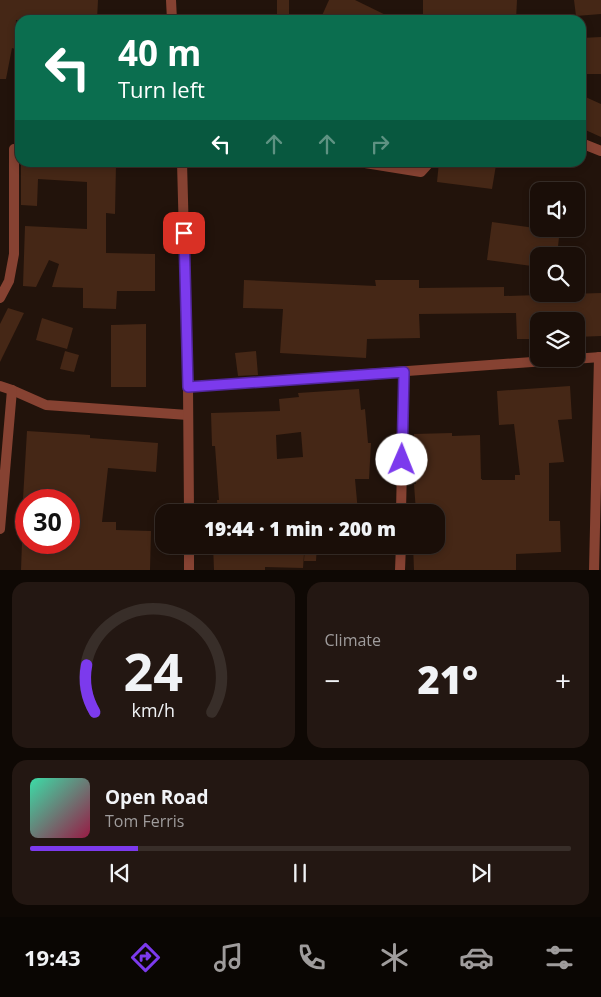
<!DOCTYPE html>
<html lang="en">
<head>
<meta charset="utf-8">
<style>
	body { margin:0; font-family:"Open Sans",sans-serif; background:#231712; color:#f1f3f6; height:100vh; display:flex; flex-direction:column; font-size:19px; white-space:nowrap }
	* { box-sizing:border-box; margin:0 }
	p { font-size:16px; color:#9f9c9c }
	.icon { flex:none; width:28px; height:28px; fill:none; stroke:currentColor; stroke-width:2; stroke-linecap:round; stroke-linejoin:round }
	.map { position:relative; height:570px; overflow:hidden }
	.details { display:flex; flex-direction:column; gap:12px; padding:12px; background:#0e0804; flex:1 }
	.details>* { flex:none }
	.banner { position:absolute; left:15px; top:15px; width:571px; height:152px; border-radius:15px; box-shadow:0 2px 8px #0003,0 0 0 1px #382e29; background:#0b6e4f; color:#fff; overflow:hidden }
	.controls { position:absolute; left:530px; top:182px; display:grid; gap:10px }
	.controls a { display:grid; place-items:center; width:55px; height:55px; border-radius:10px; background:#1a0e08; box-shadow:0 2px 8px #0003,0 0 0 1px #382e29; font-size:25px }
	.speed { position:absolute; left:15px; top:489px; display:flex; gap:10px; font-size:25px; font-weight:700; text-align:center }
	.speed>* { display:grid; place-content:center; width:65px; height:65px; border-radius:50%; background:#1a0e08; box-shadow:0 2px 8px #0003,0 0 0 1px #382e29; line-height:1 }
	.speed .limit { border:8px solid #d22; background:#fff; color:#111 }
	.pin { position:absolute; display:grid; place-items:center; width:42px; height:42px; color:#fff; margin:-21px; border-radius:10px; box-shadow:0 2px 8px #0006 }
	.me { position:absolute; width:55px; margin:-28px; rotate:1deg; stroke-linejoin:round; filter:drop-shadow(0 0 4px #0008) }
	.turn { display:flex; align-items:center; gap:18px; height:105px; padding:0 20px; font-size:22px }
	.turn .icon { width:65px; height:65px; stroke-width:2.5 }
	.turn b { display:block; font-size:35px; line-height:42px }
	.lanes { display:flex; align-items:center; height:48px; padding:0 20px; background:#0003; justify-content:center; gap:25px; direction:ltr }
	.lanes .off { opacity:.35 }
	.big { font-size:38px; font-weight:800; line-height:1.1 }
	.details .widget { flex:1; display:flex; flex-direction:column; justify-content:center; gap:8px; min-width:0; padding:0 18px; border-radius:15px; background:#231712 }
	.details .dial { align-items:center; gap:0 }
	.dial svg { height:130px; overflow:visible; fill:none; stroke:#382e29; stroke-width:7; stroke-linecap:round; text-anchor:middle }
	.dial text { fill:#f1f3f6; stroke:none }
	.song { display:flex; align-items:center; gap:15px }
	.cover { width:60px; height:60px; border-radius:8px; background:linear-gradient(135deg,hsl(160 70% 55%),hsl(340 70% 35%)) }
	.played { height:5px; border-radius:2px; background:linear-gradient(90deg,#7c3aed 20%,#382e29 20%) }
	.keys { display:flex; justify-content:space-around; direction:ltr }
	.heat { display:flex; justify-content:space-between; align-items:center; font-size:28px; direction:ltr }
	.details .tiles { flex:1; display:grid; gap:12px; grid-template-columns:1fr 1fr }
	.widget:last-child { grid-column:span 2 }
	.trip { position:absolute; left:155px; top:504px; width:290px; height:50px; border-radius:15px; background:#1a0e08; box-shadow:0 2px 8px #0003,0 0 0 1px #382e29; font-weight:800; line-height:50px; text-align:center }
	.tabs { display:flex; height:80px; justify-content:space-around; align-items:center; background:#0a0603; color:#9f9c9c }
	.tabs .icon { width:35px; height:35px }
	.tabs .selected { color:#7c3aed }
	.tabs b { font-size:22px; color:#f1f3f6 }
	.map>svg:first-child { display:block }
	.building { fill:#452716; fill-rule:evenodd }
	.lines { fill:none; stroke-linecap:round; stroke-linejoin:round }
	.minor { stroke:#864232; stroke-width:10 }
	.tertiary { stroke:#864232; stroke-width:10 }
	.route-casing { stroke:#51269a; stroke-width:12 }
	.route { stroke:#7c3aed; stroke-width:9 }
</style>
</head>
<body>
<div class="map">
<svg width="601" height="570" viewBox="0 0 601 570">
	<rect width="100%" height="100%" fill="#22130b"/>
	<g class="building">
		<polygon points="0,0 98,0 97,20 16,20 15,49 12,48 6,79 0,79"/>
		<rect x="277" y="0" width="12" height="20"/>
		<polygon points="329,0 355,0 396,20 320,20"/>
		<polygon points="423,0 517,0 516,20 423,20"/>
		<polygon points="574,0 601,0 601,14 576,16"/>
		<polygon points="601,37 601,74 581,74 581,38"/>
		<polygon points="581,95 601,104 601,137 581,128"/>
		<polygon points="21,162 51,162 87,165 87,164 116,164 115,214 106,213 106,253 155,254 155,291 117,291 116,309 83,308 83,288 52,287 59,264 49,260 36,287 23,286 25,226 87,229 87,182 38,179 37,206 21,205"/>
		<polygon points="439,162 480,162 496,165 492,189 437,182"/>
		<polygon points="492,222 542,229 541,234 559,237 557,256 539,256 539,267 487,260"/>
		<polygon points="244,280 376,286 375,280 419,280 419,288 504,287 504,296 601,293 601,336 576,337 576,321 539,321 539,339 517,339 516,313 419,314 420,338 367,339 366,358 280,353 283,309 243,308"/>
		<polygon points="8,308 24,313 0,362 0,324"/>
		<polygon points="42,318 73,328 67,349 36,340"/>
		<polygon points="146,324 146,387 111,387 111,325"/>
		<polygon points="65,351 79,355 74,372 60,369"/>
		<polygon points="256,351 258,375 238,376 235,353"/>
		<polygon points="570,386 572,419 558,420 564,462 549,463 549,521 560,521 561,552 516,554 516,570 414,570 413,545 436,545 436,512 416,512 414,484 416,484 416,460 409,460 409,442 414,442 414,434 452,433 452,436 480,435 481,479 482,479 482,480 515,480 515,475 520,475 514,424 499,425 497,391"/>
		<path d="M359,389L361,410L365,409L368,443H371L369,479H355L358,512H218L217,500H219L215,446H212L211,413L280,411L279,399L299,397L298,393ZM301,432L303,457L277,459L276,435Z"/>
		<polygon points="27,431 90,435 90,438 158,443 156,472 108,468 102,522 116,522 116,530 151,531 150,570 21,570 22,542 69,542 69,500 23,499"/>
		<polygon points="213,545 273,545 273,553 304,554 303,568 265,567 265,570 214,570"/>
		<polygon points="305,545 317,545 316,561 304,561"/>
	</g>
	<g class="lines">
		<g class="minor">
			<polyline points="581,143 601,151"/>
			<polyline points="359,162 421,172 430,162"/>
			<polyline points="0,298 9,281 14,254 14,149"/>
			<polyline points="0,386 12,390 46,405 188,415"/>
			<polyline points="188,387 601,357"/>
			<polyline points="401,512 404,372"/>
			<polyline points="0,529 12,390"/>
			<polyline points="400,570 401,545"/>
			<polyline points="594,570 599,357"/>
		</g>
		<g class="tertiary">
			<polyline points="171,0 172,20"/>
			<polyline points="182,162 188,387 189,512"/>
			<polyline points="189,545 189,570"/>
		</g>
	</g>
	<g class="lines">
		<g class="route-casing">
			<polyline id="route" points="184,233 188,387 404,372 402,460"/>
		</g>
		<use href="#route" class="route"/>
	</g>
</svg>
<div class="controls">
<a><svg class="icon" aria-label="sound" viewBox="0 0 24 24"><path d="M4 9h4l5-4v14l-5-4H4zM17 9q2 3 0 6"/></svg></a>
<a><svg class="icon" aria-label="search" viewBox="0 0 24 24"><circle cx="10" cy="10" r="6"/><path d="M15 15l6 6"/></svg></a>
<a><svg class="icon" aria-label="layers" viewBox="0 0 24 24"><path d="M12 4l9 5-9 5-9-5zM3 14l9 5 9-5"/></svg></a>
</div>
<div class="speed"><div class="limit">30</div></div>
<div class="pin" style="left:184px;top:233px;background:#d93025"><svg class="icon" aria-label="arrive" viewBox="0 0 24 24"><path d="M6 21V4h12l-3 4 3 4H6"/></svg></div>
<svg class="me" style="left:402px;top:460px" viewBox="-20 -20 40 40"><circle r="19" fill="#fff"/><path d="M0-13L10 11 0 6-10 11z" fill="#7c3aed"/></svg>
<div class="trip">19:44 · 1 min · 200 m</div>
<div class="banner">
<div class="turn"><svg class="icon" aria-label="left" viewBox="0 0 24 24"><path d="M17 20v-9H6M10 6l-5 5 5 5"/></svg><div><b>40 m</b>Turn left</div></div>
<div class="lanes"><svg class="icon" aria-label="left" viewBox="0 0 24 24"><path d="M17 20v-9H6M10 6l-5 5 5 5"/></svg><svg class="icon off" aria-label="ahead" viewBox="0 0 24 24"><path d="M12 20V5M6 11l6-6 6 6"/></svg><svg class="icon off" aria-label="ahead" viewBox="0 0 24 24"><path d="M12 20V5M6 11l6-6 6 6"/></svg><svg class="icon off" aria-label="right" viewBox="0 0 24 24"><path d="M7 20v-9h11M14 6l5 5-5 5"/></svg></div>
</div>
</div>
<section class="details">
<div class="tiles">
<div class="widget dial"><svg viewBox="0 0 100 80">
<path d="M14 69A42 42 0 1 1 86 69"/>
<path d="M14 69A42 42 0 0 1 9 40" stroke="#7c3aed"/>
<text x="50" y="56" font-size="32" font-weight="700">24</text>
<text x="50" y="72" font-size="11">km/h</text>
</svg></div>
<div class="widget"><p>Climate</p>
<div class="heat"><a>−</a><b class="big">21°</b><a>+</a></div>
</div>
<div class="widget">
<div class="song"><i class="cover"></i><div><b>Open Road</b><p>Tom Ferris</p></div></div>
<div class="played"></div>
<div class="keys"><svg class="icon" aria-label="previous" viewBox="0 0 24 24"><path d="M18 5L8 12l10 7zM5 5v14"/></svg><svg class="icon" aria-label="pause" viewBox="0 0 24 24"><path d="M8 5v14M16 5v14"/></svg><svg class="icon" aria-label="next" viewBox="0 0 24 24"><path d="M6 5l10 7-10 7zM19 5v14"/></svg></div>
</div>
</div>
</section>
<nav class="tabs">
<b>19:43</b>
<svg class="icon selected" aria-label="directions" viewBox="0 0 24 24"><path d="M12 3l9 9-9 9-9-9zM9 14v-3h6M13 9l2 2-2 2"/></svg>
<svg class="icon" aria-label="music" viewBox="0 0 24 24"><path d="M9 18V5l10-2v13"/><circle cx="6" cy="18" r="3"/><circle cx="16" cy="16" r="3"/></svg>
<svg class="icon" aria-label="phone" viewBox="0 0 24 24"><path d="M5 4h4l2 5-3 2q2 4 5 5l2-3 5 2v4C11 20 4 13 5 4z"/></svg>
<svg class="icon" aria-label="climate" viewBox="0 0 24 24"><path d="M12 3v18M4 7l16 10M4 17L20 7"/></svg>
<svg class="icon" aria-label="car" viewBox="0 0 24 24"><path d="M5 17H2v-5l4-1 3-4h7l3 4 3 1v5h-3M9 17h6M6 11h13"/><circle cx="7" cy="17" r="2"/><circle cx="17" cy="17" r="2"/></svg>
<svg class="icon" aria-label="filters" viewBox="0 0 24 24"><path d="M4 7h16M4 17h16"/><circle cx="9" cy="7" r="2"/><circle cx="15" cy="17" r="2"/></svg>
</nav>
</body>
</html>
